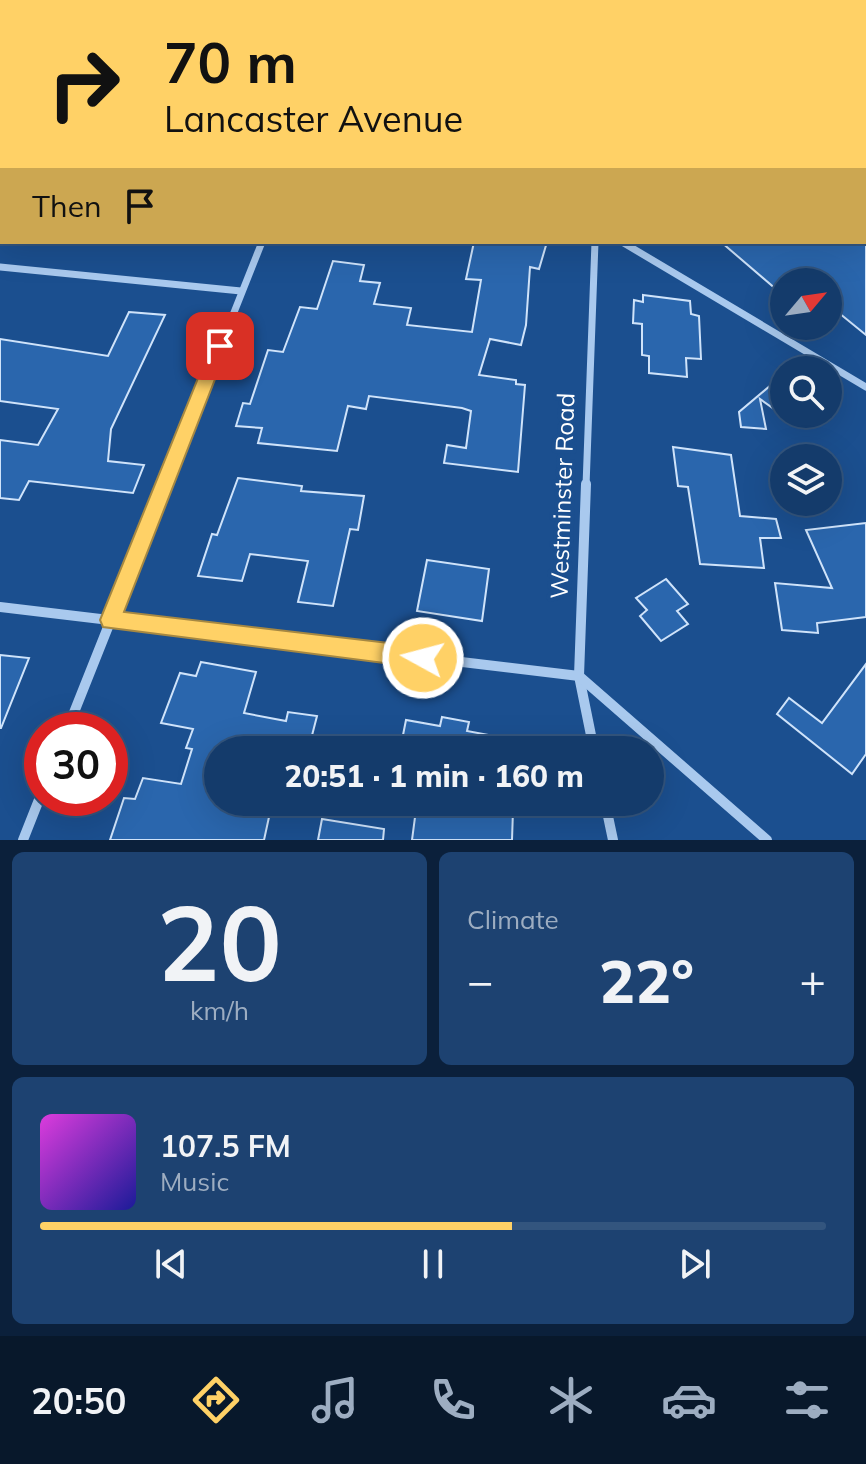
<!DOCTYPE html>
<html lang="en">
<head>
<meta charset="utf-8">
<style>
	body { margin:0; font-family:Mulish,sans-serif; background:#1d4271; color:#f1f3f6; height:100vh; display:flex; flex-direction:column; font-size:30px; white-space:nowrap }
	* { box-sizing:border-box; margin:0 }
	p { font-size:26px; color:#9dadc1 }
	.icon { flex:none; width:44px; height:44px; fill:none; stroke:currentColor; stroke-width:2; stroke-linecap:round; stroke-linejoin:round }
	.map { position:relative; height:840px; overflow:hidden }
	.panel { display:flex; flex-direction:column; gap:12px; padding:12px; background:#0b203b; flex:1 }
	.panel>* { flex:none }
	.banner { position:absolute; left:0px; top:0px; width:866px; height:244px; box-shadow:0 8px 32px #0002,0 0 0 2px #33557e; background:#ffd166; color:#111; overflow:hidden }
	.needle { width:52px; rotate:61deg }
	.fabs { position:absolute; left:770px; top:268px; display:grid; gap:16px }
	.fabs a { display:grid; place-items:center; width:72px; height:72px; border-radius:50%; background:#143b6b; box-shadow:0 8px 32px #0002,0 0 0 2px #33557e; font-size:40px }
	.speed { position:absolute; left:24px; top:712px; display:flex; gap:16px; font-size:40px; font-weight:700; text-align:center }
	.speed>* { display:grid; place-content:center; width:104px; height:104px; border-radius:50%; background:#143b6b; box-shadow:0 8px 32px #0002,0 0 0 2px #33557e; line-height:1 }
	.speed .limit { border:12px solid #d22; background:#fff; color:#111 }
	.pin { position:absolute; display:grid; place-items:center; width:68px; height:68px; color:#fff; margin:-34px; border-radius:16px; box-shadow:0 4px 12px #0006 }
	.me { position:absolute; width:88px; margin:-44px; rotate:277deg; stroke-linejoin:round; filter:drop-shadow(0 0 6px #0008) }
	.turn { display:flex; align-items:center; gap:28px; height:168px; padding:0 32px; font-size:36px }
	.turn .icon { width:104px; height:104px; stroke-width:2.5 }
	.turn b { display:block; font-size:56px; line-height:68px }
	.then { display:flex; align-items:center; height:76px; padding:0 32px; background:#0003; gap:16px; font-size:30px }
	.big { font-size:60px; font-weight:800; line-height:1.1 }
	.panel .widget { flex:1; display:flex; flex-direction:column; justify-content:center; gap:12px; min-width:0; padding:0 28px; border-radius:12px; background:#1d4271 }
	.panel .dial { align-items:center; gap:0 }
	.dial b { font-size:104px; line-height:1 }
	.song { display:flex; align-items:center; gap:24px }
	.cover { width:96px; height:96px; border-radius:12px; background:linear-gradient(135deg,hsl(300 70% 55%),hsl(240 70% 35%)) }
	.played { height:8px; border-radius:4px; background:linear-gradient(90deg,#ffd166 60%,#33557e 60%) }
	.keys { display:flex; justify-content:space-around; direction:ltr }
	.heat { display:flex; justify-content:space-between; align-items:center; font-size:44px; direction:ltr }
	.panel .tiles { flex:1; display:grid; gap:12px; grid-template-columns:1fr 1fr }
	.widget:last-child { grid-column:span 2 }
	.trip { position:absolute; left:204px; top:736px; width:460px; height:80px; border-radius:40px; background:#143b6b; box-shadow:0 8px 32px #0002,0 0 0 2px #33557e; font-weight:800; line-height:80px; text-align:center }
	.menu { display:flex; height:128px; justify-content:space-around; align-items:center; background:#08182b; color:#9dadc1 }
	.menu .icon { width:56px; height:56px }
	.menu .active { color:#ffd166 }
	.menu b { font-size:36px; color:#f1f3f6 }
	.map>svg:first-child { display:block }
	.building { fill:#2a66ad; stroke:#cfe3fa; stroke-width:2 }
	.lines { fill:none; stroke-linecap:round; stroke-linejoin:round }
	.minor-far1 { stroke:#a9c9ee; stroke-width:7 }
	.minor { stroke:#a9c9ee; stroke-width:10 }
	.route { fill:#ffd166; stroke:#a68842; stroke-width:2 }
	.labels { text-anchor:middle; stroke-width:8; stroke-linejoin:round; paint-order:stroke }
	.street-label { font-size:24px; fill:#fff; stroke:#1b4f8f }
</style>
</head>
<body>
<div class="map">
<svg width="866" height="840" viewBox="0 0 866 840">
	<rect width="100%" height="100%" fill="#1b4f8f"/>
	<g class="building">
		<polygon points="474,242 547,242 539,269 530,267 526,325 521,345 490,339 479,375 516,380 516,384 525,385 518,472 444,463 447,445 466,448 471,411 462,408 369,396 366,409 348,406 337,451 258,443 262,428 236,426 243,403 250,404 268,350 283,352 300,307 317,309 333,261 364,265 360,281 380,283 374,304 411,308 407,325 472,332 481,280 466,279"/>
		<polygon points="721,242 866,242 866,335 828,304 828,282 784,282 784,296"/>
		<polygon points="643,295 690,301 691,314 699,316 701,359 686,358 687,377 649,373 649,356 642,355 642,324 633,323 634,300 643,302"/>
		<polygon points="129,312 165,315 111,429 108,461 144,465 133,493 29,481 19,500 0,498 0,440 38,445 58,409 0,401 0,339 108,356"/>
		<polygon points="784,374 784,416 760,399 766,429 741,427 739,412"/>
		<polygon points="673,447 731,455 740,516 776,519 781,538 760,538 764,568 700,564 688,487 678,486"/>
		<polygon points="238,478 302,486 301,491 364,496 358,530 350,529 333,606 298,602 308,561 250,554 242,581 198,576 212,534 217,535"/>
		<polygon points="866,523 866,617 817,623 818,633 782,630 775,583 832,588 806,530"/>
		<polygon points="427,560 489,569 482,621 417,611"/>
		<polygon points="666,579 688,604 677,611 688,624 661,641 640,616 647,610 636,598"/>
		<polygon points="0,655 29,658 1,728 0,728"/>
		<polygon points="201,662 256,672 244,713 286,721 288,712 317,716 309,747 256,738 253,750 218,750 218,802 234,802 232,812 269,817 264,840 110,840 124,798 135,799 143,778 181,784 192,749 186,748 193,729 161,723 180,673 196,676"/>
		<polygon points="866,664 866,754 852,774 777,714 789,698 822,723"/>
		<polygon points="442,717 469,722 467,731 515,740 515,750 400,750 406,720 440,726"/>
		<polygon points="417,802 513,810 512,840 412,840"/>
		<polygon points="322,819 384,829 383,840 318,840"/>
	</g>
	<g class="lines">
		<g class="minor-far1">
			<polyline points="622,242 866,387"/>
			<polyline points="0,267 241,291"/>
			<polyline points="165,486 262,242"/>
			<polyline points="586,486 595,242"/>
		</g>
		<g class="minor">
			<polyline points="586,484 579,676 594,750"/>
			<polyline points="0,607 579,676 767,840"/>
			<polyline points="67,730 165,484"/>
			<polyline points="605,802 613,840"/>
			<polyline points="23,840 42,792"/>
		</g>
	</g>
	<polygon class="route" points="220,339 228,346 124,612 423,647 431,650 434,658 431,665 423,668 103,627 100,620 211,346"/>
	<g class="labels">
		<g class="street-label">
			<text transform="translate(563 496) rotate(-88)" y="8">Westminster Road</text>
		</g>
	</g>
</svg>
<div class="fabs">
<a><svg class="needle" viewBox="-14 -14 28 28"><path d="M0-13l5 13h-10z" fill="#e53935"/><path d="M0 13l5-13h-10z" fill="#9dadc1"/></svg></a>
<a><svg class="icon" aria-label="search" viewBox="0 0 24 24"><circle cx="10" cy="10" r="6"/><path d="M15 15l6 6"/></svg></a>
<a><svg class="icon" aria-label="layers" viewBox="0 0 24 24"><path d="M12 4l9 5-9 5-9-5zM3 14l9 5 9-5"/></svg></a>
</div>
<div class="speed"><div class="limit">30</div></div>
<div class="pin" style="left:220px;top:346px;background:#d93025"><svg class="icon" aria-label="arrive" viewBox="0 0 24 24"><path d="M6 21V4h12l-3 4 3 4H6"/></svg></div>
<svg class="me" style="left:423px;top:658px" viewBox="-20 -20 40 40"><circle r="17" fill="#ffd166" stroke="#fff" stroke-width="3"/><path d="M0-11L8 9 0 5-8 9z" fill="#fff"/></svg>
<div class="trip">20:51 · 1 min · 160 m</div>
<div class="banner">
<div class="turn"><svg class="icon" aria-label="right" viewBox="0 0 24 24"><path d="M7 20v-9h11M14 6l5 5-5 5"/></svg><div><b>70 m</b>Lancaster Avenue</div></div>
<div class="then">Then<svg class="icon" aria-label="arrive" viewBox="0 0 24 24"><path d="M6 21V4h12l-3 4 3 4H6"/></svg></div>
</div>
</div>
<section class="panel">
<div class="tiles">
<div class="widget dial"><b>20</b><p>km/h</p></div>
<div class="widget"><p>Climate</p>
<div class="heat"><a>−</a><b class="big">22°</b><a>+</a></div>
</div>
<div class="widget">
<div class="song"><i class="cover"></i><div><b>107.5 FM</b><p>Music</p></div></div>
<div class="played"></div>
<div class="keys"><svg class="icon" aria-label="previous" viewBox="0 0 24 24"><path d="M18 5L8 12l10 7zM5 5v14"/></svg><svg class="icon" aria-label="pause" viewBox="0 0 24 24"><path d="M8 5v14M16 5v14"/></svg><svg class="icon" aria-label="next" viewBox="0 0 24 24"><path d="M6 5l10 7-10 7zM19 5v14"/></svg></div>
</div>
</div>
</section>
<nav class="menu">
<b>20:50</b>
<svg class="icon active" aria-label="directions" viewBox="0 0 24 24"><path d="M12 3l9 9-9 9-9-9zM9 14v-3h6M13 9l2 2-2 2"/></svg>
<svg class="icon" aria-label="music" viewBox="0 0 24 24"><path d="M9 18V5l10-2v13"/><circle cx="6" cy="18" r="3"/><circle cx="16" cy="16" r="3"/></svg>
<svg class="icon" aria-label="phone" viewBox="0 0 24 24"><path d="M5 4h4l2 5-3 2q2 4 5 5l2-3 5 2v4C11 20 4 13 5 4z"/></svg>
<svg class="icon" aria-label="climate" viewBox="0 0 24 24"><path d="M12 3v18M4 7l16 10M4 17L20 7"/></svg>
<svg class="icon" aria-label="car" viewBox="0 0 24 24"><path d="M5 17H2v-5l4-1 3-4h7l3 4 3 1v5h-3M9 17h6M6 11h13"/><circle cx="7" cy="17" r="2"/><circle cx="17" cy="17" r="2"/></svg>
<svg class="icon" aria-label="filters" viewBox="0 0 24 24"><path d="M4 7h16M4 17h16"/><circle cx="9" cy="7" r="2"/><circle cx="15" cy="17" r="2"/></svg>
</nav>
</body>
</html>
